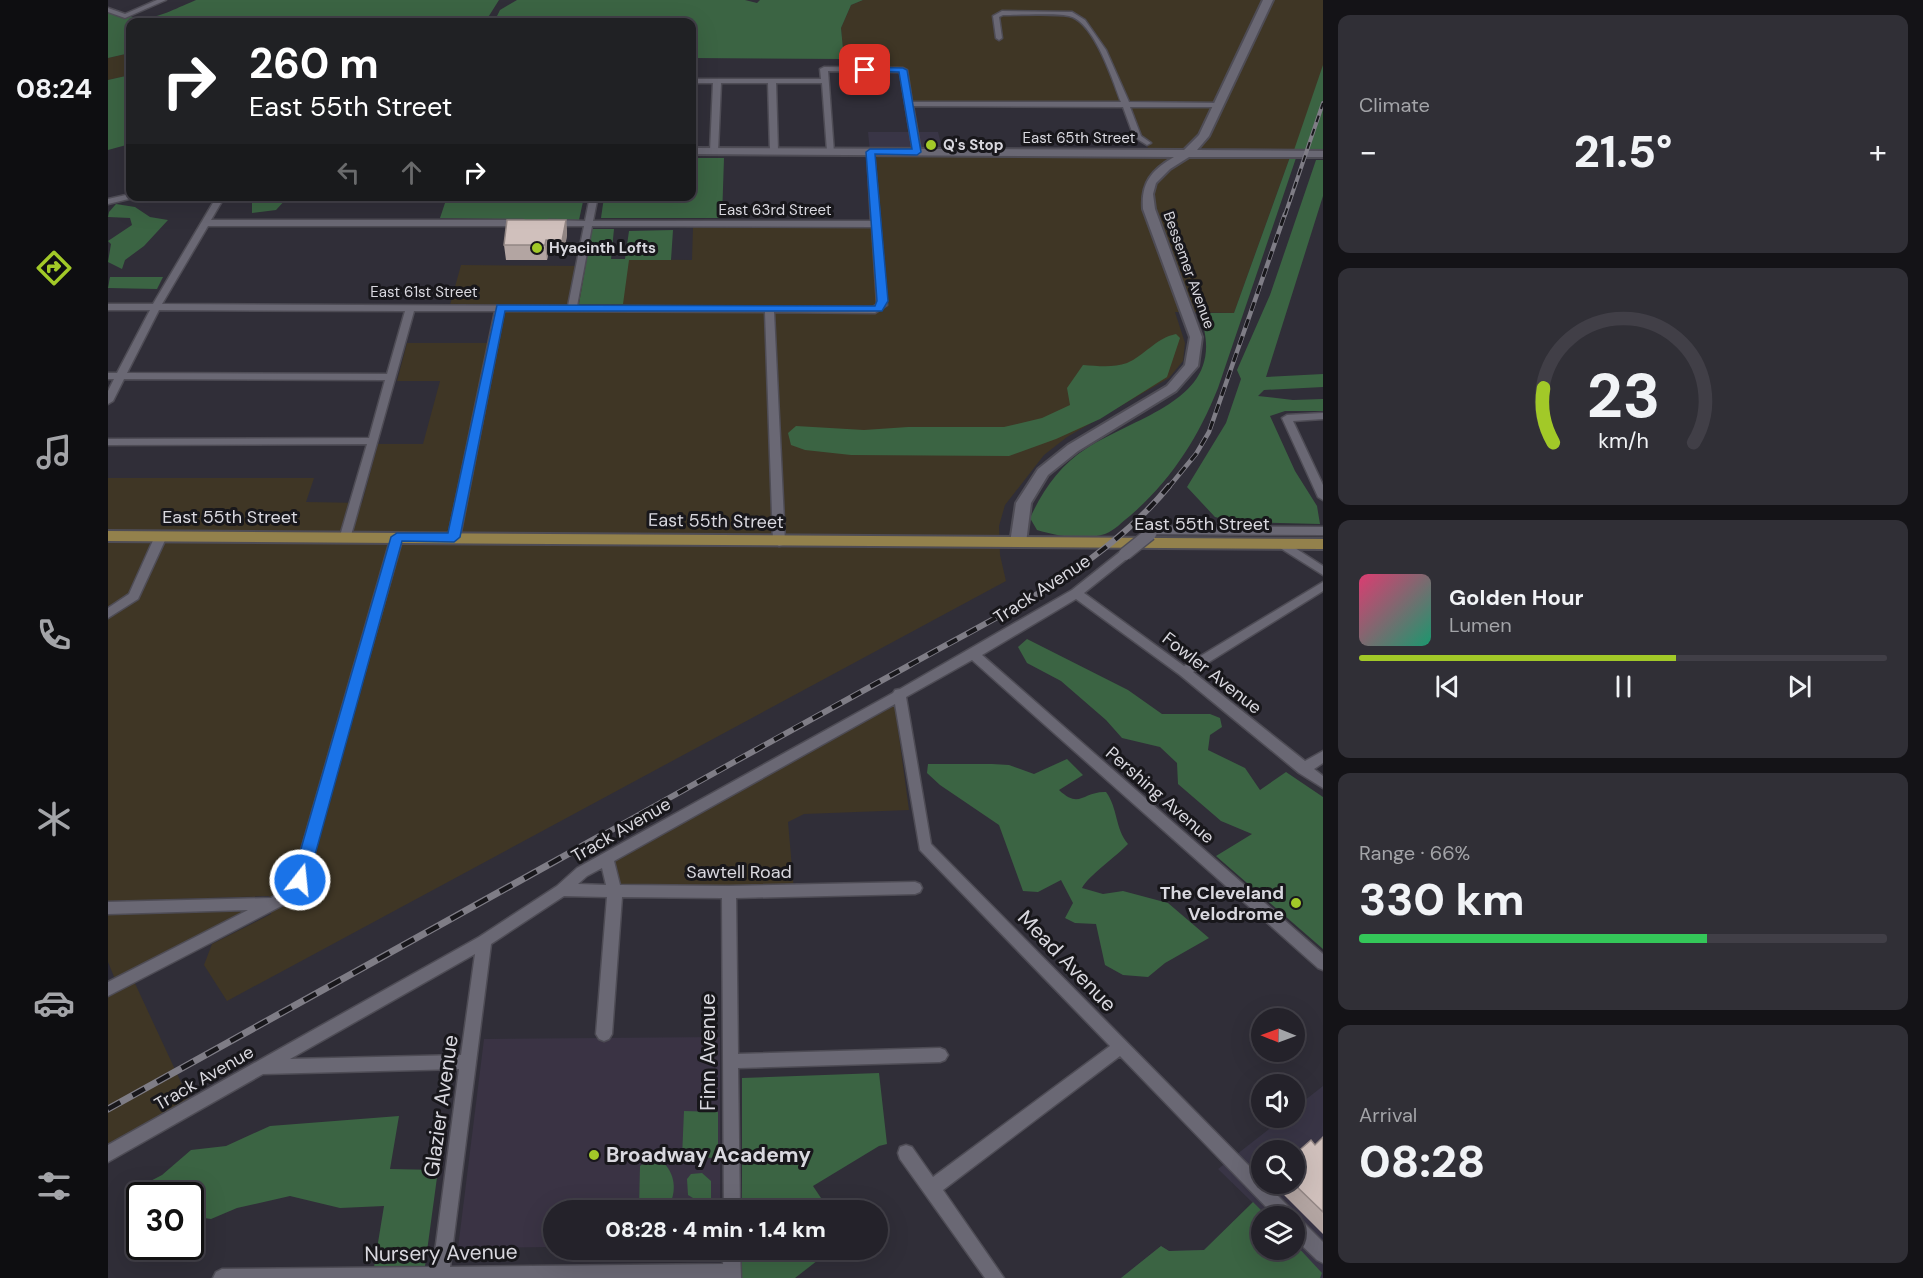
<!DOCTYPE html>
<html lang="en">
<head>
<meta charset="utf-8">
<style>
	body { margin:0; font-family:"DM Sans",sans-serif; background:#302f36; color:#f1f3f6; height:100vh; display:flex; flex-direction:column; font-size:22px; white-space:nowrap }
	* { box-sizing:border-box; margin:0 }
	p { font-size:20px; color:#a3a4a8 }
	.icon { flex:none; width:33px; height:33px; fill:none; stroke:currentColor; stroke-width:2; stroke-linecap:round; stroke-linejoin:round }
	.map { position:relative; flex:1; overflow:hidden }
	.side { display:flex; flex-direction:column; gap:15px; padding:15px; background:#141317; width:600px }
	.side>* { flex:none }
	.banner { position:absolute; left:18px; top:18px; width:570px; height:183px; border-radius:12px; box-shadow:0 6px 24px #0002,0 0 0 2px #413f47; background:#202124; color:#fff; overflow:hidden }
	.needle { width:39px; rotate:271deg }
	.buttons { position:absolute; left:1143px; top:1008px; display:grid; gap:12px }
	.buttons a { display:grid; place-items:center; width:54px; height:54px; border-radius:50%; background:#24222a; box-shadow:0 6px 24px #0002,0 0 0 2px #413f47; font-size:30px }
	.speed { position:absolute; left:18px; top:1182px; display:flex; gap:12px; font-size:30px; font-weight:700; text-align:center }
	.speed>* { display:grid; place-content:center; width:78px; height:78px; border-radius:50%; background:#24222a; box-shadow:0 6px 24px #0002,0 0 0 2px #413f47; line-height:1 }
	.speed .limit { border:3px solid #111; border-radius:9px; background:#fff; color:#111 }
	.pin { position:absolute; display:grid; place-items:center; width:51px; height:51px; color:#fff; margin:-26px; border-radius:12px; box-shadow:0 3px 9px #0006 }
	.me { position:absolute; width:66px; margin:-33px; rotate:16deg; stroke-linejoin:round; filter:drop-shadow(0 0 4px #0008) }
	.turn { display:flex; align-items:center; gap:21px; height:126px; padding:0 24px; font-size:27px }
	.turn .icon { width:78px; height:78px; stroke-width:2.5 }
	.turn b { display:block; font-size:42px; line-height:51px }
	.lanes { display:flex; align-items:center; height:57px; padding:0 24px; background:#0003; justify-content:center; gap:30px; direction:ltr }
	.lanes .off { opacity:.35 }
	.big { font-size:45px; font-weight:800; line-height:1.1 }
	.side .tile { flex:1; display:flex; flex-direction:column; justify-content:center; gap:9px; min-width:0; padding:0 21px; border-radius:12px; background:#302f36 }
	.side .dial { align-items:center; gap:0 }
	.dial svg { height:156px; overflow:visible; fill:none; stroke:#413f47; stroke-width:7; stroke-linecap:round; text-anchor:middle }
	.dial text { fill:#f1f3f6; stroke:none }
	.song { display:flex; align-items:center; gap:18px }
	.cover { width:72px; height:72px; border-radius:9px; background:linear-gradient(135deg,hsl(340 70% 55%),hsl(160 70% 35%)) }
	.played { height:6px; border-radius:3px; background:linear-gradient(90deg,#a2c928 60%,#413f47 60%) }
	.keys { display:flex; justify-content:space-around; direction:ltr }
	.heat { display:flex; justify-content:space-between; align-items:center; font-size:33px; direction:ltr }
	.charge { height:9px; border-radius:4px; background:linear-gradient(90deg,#34c759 66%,#413f47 0) }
	.trip { position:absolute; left:435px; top:1200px; width:345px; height:60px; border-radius:30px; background:#24222a; box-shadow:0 6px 24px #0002,0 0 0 2px #413f47; font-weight:800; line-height:60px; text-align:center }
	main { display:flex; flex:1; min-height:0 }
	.tabs { display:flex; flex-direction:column; width:108px; justify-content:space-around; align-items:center; background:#0e0e11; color:#a3a4a8 }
	.tabs .icon { width:42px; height:42px }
	.tabs .on { color:#a2c928 }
	.tabs b { font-size:27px; color:#f1f3f6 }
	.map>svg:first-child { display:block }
	.built { fill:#393546; fill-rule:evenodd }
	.industrial { fill:#3f3625 }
	.education { fill:#3a3344 }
	.green { fill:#3b6443 }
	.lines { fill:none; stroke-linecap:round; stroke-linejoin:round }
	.minor-casing { stroke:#4e4c55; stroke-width:3 }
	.tertiary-casing { stroke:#4e4c55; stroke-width:4 }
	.primary-casing { stroke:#4e4c55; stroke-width:4 }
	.minor { fill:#6a6874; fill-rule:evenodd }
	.tertiary { fill:#6a6874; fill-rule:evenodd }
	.primary { fill:#93814c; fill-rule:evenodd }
	.rail-far3-casing { stroke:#7f7d86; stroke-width:4 }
	.rail-far2-casing { stroke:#7f7d86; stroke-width:4.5 }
	.rail-far1-casing { stroke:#7f7d86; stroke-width:6 }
	.rail-casing { stroke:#7f7d86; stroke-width:7 }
	.rail-far3 { stroke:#18171b; stroke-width:2; stroke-dasharray:7; stroke-linecap:butt }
	.rail-far2 { stroke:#18171b; stroke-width:3; stroke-dasharray:9; stroke-linecap:butt }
	.rail-far1 { stroke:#18171b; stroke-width:4; stroke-dasharray:11; stroke-linecap:butt }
	.rail { stroke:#18171b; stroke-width:4.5; stroke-dasharray:14; stroke-linecap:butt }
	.minor-bridge-casing { stroke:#4e4c55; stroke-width:15; stroke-linecap:butt }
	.minor-bridge { stroke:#6a6874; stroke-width:12 }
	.wall { fill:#b3a5a2 }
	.shaded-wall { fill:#928684 }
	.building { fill:#d0c0bc; stroke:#928684; stroke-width:1.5 }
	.route { fill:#1a73e8; stroke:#114b97; stroke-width:1.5 }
	.poi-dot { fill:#a2c928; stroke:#18171b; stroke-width:2 }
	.labels { text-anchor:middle; stroke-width:6; stroke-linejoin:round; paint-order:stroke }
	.far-street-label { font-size:15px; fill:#d9d8df; stroke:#18171b }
	.far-poi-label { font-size:15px; font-weight:bold; fill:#d9d8df; stroke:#18171b; text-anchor:start }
	.street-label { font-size:18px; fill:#d9d8df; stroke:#18171b }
	.poi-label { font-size:18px; font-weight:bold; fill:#d9d8df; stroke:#18171b; text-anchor:end }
	.near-street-label { font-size:21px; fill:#d9d8df; stroke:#18171b }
	.near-poi-label { font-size:21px; font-weight:bold; fill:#d9d8df; stroke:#18171b; text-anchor:start }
</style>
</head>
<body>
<main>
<nav class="tabs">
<b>08:24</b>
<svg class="icon on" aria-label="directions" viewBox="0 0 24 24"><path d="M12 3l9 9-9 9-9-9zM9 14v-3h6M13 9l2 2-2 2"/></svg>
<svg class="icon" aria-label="music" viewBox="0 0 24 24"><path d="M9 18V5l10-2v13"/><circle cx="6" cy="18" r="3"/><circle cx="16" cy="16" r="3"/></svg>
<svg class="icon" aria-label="phone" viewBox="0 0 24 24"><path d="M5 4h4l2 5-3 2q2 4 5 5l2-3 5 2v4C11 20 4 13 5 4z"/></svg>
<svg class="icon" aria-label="climate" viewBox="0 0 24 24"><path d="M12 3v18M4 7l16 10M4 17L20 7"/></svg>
<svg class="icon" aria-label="car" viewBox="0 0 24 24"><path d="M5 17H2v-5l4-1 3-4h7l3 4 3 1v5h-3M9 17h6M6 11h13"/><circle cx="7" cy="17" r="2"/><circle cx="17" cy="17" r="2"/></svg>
<svg class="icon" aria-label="filters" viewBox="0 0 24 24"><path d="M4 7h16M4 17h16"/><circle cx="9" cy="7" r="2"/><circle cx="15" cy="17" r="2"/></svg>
</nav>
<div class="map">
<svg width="1215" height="1278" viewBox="0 0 1215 1278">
	<rect width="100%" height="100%" fill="#302e38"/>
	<g class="built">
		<polygon points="760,132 830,132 835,152 762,152"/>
		<path d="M1215,1086V1278H1013L1053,1246L1061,1251L1096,1250L1145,1203L1110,1169L1175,1118H1186L1187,1108ZM1154,1150H1186V1184H1154ZM1154,1216H1186V1250H1154Z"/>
	</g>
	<g class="industrial">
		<polygon points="755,0 1215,0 1215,154 1088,148 1083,153 1043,153 1016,105 801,104 795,70 737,70 733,28 743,5"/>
		<polygon points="22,53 22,75 0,80 0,58"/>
		<polygon points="771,155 1182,157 1126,313 1067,312 1077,343 1075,361 1061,378 959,437 936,455 897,505 891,526 892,555 898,581 119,1001 96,965 104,944 163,914 162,905 24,977 84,1106 0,1154 0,989 9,984 0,962 0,908 162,903 161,896 0,901 0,478 206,478 198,502 254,503 270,444 315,444 332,381 289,381 299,343 391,343 398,305 342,305 353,265 477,266 478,259 584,260 585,227 772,228 766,159"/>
		<polygon points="791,693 793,705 787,707 801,810 696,814 680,822 686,891 507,891 498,859"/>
	</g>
	<polygon class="education" points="612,1037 612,1210 446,1210 445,1247 350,1248 376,1039"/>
	<g class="green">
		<path d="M88,0H391L379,19L357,22H22V53L0,58V10C42,25 50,16 88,0Z"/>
		<polygon points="409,0 637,0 649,3 652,0 755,0 743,5 733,28 736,59 584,58 584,22 386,22 392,10"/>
		<polygon points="1215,65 1215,154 1185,153"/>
		<polygon points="22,75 22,144 0,150 0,80"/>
		<path d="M1182,157L1188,158L1110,388C1090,438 1064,479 1023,515C1015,521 1006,531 997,534C976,541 949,536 929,530L922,518C935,490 952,465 979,448C1034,413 1124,398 1091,313H1126Z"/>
		<polygon points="584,158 616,158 614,218 493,218 496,197 584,196"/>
		<polygon points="1208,160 1215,160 1215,196 1158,377 1215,374 1215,387 1156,390 1150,396 1185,400 1215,399 1215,411 1177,411 1162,416 1187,471 1209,506 1212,524 1126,522 1107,517 1079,487 1118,423 1133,379 1129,370 1162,295"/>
		<polygon points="121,197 121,196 180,197 168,210 144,213 144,203 118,202"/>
		<polygon points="339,197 339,196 476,197 471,220 332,218"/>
		<polygon points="8,204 27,207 42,217 60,220 36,246 17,260 14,269 0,262 3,244 0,241 24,225 22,218 0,217 1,212"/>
		<polygon points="484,229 506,229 503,259 517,259 521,231 565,230 563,260 521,260 515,304 471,304"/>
		<polygon points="2,277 55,277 49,289 0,288"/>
		<path d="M1068,334L1072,338L1059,377L992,419L948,439L901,456L743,455L697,450L683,445L680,433L688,426L756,430L800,427H896L934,418L962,405L959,388L975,365C990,366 1005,368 1019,363C1036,356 1048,338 1068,334Z"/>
		<polygon points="919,639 1020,690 1054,714 1102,714 1112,718 1114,727 1102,735 1100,750 1137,768 1152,790 1178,772 1215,797 1215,949 1108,856 1144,834 1113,821 1070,784 1069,763 1052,747 1014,738 998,720 953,681 919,663 910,647"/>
		<path d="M959,759L975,775L951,790C972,810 975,791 998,792C1010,808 1007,829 1020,844C1009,856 980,876 974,888L995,894L1015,891L1060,903L1101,938L1057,963L1040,977L1015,975L997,965L988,924L967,923L957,918L965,903L953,880L930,892L915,891L891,825L832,785L819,773L820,764H884L901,765L926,774Z"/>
		<polygon points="771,1073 779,1144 771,1146 705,1186 721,1210 634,1210 634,1078"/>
		<polygon points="576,1111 610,1112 610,1158 574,1157"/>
		<polygon points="291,1116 282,1169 330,1170 317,1266 266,1267 276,1206 232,1208 182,1196 129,1208 103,1219 83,1216 82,1196 35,1195 31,1187 54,1175 83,1150 118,1146 162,1126"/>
		<path d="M540,1160L556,1163C569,1177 568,1195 559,1210H531L532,1166Z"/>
		<polygon points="594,1173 603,1181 603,1198 590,1201 580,1195 579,1179 583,1174"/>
		<polygon points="1145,1202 1159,1216 1154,1216 1154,1250 1186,1250 1187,1244 1214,1273 1212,1278 1013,1278 1053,1246 1061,1251 1096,1250"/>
		<polygon points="634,1250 723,1250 687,1278 634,1278"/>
	</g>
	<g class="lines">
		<g class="minor-casing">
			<g id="minor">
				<polygon points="49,0 58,0 17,18 0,12 0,8 17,14"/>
				<path d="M894,11L964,12L977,20L998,50L1021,102L1111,103L1115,105L1111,107H1022L1033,136L1043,143L1039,145L1026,137L1015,107L805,106L813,152L809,154L805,152L792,72L720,71L726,153L719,151L714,83H668L670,151L666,153L662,151L660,83H613L610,151L606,153L602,151L605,83H584V79H713L712,69L716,67L795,68L799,70L804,102H1013C1005,81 986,21 961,16C945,13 913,15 895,15L891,17L894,38L891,40L888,38L885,16Z"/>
				<path d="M759,150L766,152L779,305L767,313L666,312L677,542L675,545L671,546L665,542L657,312L396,311L352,537L346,541L340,537L387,311H306L242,539L238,540L232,536L259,444L0,445V439L261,438L277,380L16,379L5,401L0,404V391L6,379H0V373H9L42,310H0V304H45L109,196H117L103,220H415L419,223L415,226H100L54,304L460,306L476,226H441L437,223L441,220L477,221L482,196H490L485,221H763ZM484,226L764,227L769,304L765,307L469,306ZM51,310L297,311L279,374L19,373Z"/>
				<polygon points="22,194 25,198 0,204 0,199"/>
				<polygon points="1215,413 1215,419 1185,421 1215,485 1215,500 1210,497 1174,418 1179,415"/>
				<polygon points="1046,526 1215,527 1215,535 1049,534 1042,538 1038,537 1036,534 1042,527"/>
				<polygon points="53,532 59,536 30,599 0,618 0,608 21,594 47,536"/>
				<polygon points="289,533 295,537 194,892 181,902 0,996 0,982 140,910 0,914 0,902 163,898 183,885 283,537"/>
				<polygon points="1173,539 1215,566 1215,575 1169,546 1167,543"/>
				<path d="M1017,550L1023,554L1021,557L976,593L1076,666L1215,582V591L1085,672L1197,761L1215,751V763L1206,769L1215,776V788L1191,773L1072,675L968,599L874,655L1215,954V970L1210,968L864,660L798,697L823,844L1154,1179V1184H1158L1184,1210L1186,1216H1167L1012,1056L835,1190L896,1278H877L792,1159L790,1153L792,1147L798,1145L804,1147L825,1177L1002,1046L812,850L787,704L506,861L512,885L621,886L807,882L812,884L814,888L812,892L807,894L628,898L630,1054L832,1048L837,1050L840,1055L837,1060L832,1062L630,1068L632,1210H616L614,898L514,897L504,1034L501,1039L496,1041L491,1039L488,1034L499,897L456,896L383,944L342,1267L615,1264L616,1250H632L633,1278H105L108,1272L114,1269L325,1267L351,1069L155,1074L0,1162V1145L371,937L449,886L469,868L785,693L787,690L792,689L964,590L1013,551ZM494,868L498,885L470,884L479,876ZM367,954L353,1055L182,1059Z"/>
				<polygon points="1186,1217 1192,1219 1215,1242 1215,1263 1209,1260 1186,1238"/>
			</g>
		</g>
		<g class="tertiary-casing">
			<path id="tertiary" d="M1155,0H1165L1101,136L1089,150L1215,151V157H1081L1062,169L1048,183L1045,194L1047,209L1094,337L1090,366L1068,391L970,451L940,475L923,503L918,543L915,547H905L902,543L908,503L930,469L960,445L1059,386L1077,365L1082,337L1035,209C1033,182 1044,170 1066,157L584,154V148L1076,150L1091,135Z"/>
		</g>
		<g class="primary-casing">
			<polygon id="primary" points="0,531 1215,539 1215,549 0,541"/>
		</g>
		<use href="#minor" class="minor"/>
		<use href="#tertiary" class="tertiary"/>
		<use href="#primary" class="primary"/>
		<g class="rail-far3-casing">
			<polyline id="rail-far3" points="1177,215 1215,103"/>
		</g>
		<g class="rail-far2-casing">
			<polyline id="rail-far2" points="1060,488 1088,454 1101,432 1177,214"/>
		</g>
		<g class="rail-far1-casing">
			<path id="rail-far1" d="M493,836C595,779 698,722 800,666C891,615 993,569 1061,486"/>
		</g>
		<g class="rail-casing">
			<polyline id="rail" points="0,1109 496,834"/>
		</g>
		<use href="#rail-far3" class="rail-far3"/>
		<use href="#rail-far2" class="rail-far2"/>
		<use href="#rail-far1" class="rail-far1"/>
		<use href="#rail" class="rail"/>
		<g class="minor-bridge-casing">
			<polyline id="minor-bridge" points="1017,554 1042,534"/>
		</g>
		<use href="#minor-bridge" class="minor-bridge"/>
	</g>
	<g class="wall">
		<polygon points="458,220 459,234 456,255 440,255 439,260 398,260 396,245"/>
		<polygon points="1215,1137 1215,1234 1165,1184 1186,1184 1207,1145"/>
	</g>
	<g class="shaded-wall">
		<polygon points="458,220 459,234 456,255 454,241"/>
		<polygon points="438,240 440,255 439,260 437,245"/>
	</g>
	<g class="building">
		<polygon points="399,220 458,220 454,241 438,240 437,245 396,245"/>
		<polygon points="1215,1137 1215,1212 1186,1184 1186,1155 1203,1140 1207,1145"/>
	</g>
	<polygon class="route" points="757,67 795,68 799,70 813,152 809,155 767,154 780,301 774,311 397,311 352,537 346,542 294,541 200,880 198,885 187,885 184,880 283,537 289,533 340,533 389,305 767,306 769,301 758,152 762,149 804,149 791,72 754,71"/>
	<g class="poi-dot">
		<circle cx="823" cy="145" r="6"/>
		<circle cx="429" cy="248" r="6"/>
		<circle cx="1188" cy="903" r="6"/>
		<circle cx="486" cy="1155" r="6"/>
	</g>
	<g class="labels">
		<g class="far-street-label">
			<text x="971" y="143">East 65th Street</text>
			<text x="667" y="215">East 63rd Street</text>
			<text transform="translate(1081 270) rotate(70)" y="5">Bessemer Avenue</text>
			<text x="316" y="297">East 61st Street</text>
		</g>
		<g class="far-poi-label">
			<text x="835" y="150">Q's Stop</text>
			<text x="441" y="253">Hyacinth Lofts</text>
		</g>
		<g class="street-label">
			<text x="122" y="523">East 55th Street</text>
			<text transform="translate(608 521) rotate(1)" y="6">East 55th Street</text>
			<text x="1094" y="530">East 55th Street</text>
			<text transform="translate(934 589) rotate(-33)" y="6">Track Avenue</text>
			<text transform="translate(1104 673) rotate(38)" y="6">Fowler Avenue</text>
			<text transform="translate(1052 795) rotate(41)" y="6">Pershing Avenue</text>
			<text transform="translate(513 830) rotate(-30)" y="6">Track Avenue</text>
			<text x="631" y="878">Sawtell Road</text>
			<text transform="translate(96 1078) rotate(-30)" y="6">Track Avenue</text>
		</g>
		<g class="poi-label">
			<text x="1176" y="899">The Cleveland<tspan x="1176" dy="21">Velodrome</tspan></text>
		</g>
		<g class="near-street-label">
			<text transform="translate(959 961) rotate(46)" y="7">Mead Avenue</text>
			<text transform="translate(600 1052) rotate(-90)" y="7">Finn Avenue</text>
			<text transform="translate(333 1106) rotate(-82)" y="7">Glazier Avenue</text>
			<text transform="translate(333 1253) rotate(-1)" y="7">Nursery Avenue</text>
		</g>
		<g class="near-poi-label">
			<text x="498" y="1162">Broadway Academy</text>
		</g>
	</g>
</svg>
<div class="buttons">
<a><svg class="needle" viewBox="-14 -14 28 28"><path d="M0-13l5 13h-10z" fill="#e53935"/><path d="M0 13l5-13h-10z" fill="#a3a4a8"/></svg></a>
<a><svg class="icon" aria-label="sound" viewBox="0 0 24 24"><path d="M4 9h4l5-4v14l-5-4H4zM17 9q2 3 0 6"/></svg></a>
<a><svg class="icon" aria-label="search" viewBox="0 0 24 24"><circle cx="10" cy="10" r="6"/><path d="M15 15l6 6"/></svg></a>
<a><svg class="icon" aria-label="layers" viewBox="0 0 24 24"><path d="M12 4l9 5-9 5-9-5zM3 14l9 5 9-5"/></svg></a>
</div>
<div class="speed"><div class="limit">30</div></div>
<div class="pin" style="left:757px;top:70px;background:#d93025"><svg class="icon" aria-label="arrive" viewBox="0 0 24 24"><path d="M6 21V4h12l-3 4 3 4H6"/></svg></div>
<svg class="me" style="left:192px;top:880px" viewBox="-20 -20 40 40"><circle r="17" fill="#1a73e8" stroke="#fff" stroke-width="3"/><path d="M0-11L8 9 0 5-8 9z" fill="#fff"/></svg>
<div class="trip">08:28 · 4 min · 1.4 km</div>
<div class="banner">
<div class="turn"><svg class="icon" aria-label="right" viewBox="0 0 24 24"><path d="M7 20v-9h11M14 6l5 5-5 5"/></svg><div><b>260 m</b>East 55th Street</div></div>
<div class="lanes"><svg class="icon off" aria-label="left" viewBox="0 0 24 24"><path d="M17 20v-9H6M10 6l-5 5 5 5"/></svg><svg class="icon off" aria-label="ahead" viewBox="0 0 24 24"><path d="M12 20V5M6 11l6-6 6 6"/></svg><svg class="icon" aria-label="right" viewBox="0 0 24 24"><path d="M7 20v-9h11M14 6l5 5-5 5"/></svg></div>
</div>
</div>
<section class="side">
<div class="tile"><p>Climate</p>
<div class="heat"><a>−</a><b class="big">21.5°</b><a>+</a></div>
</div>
<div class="tile dial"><svg viewBox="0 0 100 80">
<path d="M14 69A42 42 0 1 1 86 69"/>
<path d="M14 69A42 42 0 0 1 9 41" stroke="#a2c928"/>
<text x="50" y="56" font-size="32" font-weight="700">23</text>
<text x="50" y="72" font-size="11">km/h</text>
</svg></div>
<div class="tile">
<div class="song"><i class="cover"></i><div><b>Golden Hour</b><p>Lumen</p></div></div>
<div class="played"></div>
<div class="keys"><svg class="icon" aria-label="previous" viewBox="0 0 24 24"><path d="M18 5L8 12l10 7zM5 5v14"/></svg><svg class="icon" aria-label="pause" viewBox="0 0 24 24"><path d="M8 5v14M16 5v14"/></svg><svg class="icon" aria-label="next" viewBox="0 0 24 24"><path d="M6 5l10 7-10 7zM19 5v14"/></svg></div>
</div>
<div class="tile"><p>Range · 66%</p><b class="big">330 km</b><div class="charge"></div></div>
<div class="tile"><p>Arrival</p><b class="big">08:28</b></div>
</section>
</main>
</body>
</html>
